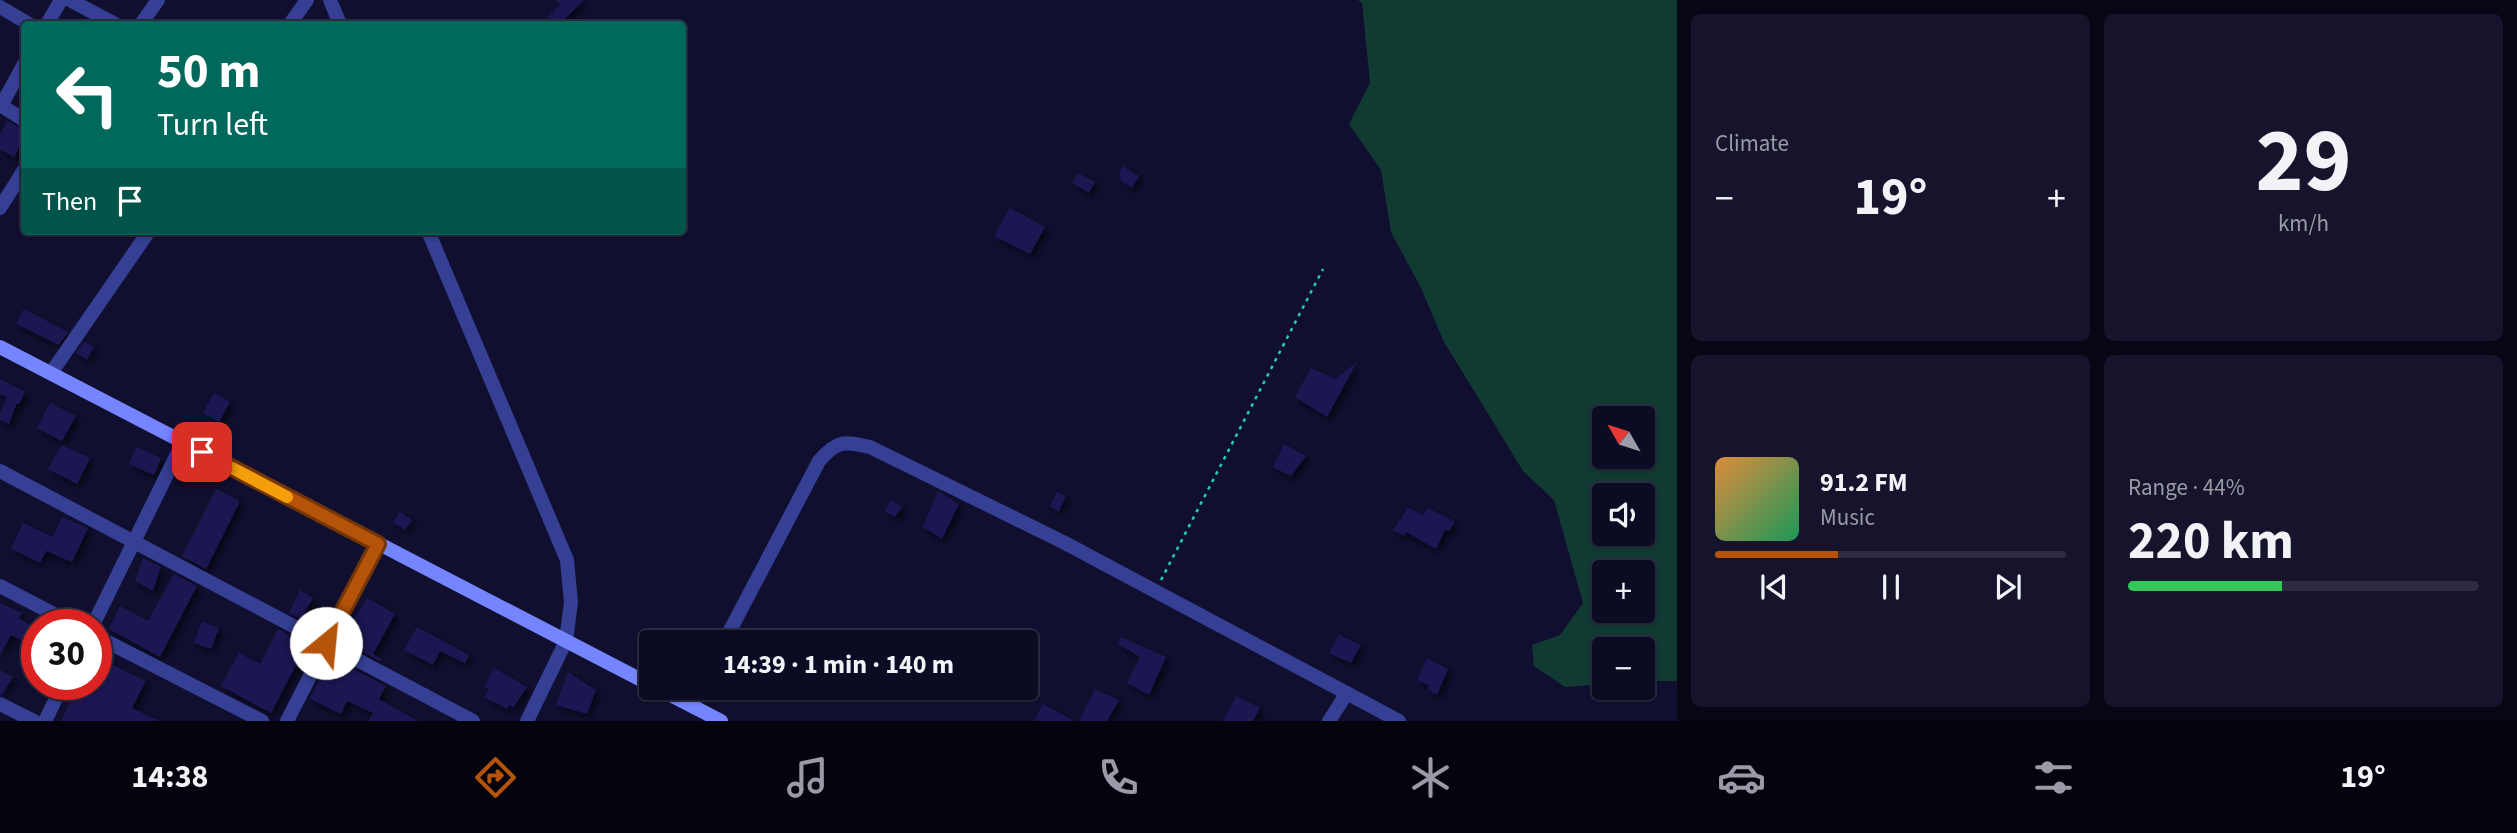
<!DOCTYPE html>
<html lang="en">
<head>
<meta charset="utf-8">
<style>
	body { margin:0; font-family:"Source Sans 3",sans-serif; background:#15142c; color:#f1f3f6; height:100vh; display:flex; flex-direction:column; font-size:26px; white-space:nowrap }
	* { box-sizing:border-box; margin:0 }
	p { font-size:23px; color:#9a9ba6 }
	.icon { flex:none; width:38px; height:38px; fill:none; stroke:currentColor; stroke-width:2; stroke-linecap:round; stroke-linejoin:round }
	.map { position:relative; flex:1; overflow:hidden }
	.side { display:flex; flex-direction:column; gap:14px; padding:14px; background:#070614; width:840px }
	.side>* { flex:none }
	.top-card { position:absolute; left:21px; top:21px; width:665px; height:214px; border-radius:7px; box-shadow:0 2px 5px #0004,0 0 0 2px #2c2b41; background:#00695c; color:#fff; overflow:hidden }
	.needle { width:46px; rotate:309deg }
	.tools { position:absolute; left:1592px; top:406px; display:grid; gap:14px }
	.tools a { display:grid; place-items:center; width:63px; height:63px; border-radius:7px; background:#0c0b24; box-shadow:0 2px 5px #0004,0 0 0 2px #2c2b41; font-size:35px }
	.speed { position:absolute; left:21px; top:609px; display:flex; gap:14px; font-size:35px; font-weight:700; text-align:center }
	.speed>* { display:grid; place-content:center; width:91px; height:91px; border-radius:50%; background:#0c0b24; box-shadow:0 2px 5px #0004,0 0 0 2px #2c2b41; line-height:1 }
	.speed .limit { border:10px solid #d22; background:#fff; color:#111 }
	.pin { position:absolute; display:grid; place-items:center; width:60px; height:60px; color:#fff; margin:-30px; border-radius:14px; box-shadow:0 4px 10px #0006 }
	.me { position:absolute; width:77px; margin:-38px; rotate:28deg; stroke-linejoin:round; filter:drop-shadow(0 0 5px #0008) }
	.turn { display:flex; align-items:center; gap:24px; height:147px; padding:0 21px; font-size:32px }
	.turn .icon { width:91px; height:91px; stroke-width:2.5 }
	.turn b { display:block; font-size:49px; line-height:60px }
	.then { display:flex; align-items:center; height:66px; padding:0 21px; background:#0003; gap:14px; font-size:26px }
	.big { font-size:52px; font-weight:700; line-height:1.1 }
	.side .tile { flex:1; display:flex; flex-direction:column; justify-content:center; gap:10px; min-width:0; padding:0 24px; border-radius:10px; background:#15142c }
	.side .dial { align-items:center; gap:0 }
	.dial b { font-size:91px; line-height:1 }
	.song { display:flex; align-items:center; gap:21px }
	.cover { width:84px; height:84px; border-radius:10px; background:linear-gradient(135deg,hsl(30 70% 55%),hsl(150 70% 35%)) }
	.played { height:7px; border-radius:4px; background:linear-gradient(90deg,#b45309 35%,#2c2b41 35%) }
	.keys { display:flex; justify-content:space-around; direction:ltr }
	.heat { display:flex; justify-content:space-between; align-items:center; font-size:38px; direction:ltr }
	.charge { height:10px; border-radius:5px; background:linear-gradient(90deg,#34c759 44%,#2c2b41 0) }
	.side .tiles { flex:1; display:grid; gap:14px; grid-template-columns:repeat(2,1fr) }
	.trip { position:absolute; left:639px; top:630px; width:399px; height:70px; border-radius:7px; background:#0c0b24; box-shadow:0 2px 5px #0004,0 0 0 2px #2c2b41; font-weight:700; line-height:70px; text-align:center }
	.dock { display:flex; height:112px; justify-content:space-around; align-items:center; background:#05040e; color:#9a9ba6 }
	.dock .icon { width:49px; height:49px }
	.dock .selected { color:#b45309 }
	.dock b { font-size:32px; color:#f1f3f6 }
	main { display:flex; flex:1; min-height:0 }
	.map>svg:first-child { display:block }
	.green { fill:#113a33; fill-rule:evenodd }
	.building { fill:#1c1953; filter:url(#shadow) }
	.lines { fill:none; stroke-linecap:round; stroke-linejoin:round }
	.path { stroke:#23ceab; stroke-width:2.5; stroke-dasharray:3.5 5; stroke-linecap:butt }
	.street { stroke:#353f93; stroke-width:14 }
	.secondary { stroke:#7585ff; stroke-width:14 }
	.route-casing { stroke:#753606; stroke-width:18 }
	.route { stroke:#b45309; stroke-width:12 }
	.slow { stroke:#f59e0b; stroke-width:12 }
</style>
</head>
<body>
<main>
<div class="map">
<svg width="1677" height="721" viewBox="0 0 1677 721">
	<defs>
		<filter id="shadow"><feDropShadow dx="4" dy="4" stdDeviation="3.5" flood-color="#0009"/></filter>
	</defs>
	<rect width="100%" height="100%" fill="#100f30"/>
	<path class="green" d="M1358,0H1677V681H1643V649H1605V684L1565,687L1534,666L1532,645L1560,635L1583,603L1554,500L1523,471L1444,342L1421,288L1391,232L1381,170L1349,124L1370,83L1362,3ZM1605,418H1643V457H1605ZM1605,495H1643V534H1605ZM1605,572H1643V611H1605Z"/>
	<g class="building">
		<polygon points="556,0 584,0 560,24 555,24 548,17 560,5"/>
		<polygon points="7,121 24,130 24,137 14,157 0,149 0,134"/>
		<polygon points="1123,166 1139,176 1132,188 1121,181 1119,173"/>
		<polygon points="1078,173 1095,182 1089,193 1072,183"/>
		<polygon points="1010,208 1045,227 1030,254 994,236"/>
		<polygon points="24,309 68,332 59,345 16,324"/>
		<polygon points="84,342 94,347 87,360 76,353"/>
		<polygon points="1357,362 1327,417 1295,397 1311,368 1335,379"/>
		<polygon points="0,379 25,392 19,404 17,403 9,424 0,420 0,413 7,397 0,394"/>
		<polygon points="214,393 230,402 219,422 203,413"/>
		<polygon points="50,403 76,416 62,441 37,428"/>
		<polygon points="1284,444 1306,456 1291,476 1273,467"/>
		<polygon points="62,445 90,458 77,484 48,469"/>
		<polygon points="136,447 161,458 154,475 129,464"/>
		<polygon points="216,489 238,500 239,503 206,569 182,556"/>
		<polygon points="938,491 959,504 942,539 923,527"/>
		<polygon points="1057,492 1066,496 1059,511 1050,507"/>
		<polygon points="891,500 902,507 895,517 885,511"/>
		<polygon points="1408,508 1423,515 1428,508 1455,522 1449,531 1445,530 1436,549 1406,532 1404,536 1393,530"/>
		<polygon points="400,512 412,520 405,530 393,522"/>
		<polygon points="62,517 88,528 72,562 46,551 40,563 11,549 23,523 53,537"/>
		<polygon points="143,558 161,567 153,591 135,581"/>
		<polygon points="174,574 197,586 160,657 109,629 120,606 148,621"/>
		<polygon points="300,590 313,598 301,619 289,613"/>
		<polygon points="367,598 395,614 373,654 381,659 380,661 342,641"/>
		<polygon points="0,603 22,613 19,618 37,629 28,644 11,635 0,655"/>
		<polygon points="202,622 219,628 211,649 194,643"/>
		<polygon points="417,627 469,655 465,663 440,651 433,665 404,650"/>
		<polygon points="278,629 307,644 271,713 221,686 239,653 260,664"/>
		<polygon points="1339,635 1361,645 1351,663 1329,653"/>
		<polygon points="1121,637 1166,657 1149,695 1127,683 1140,657 1118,644"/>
		<polygon points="96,657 146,681 132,708 159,721 61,721 79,684 96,684"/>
		<polygon points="1427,658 1448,669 1437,695 1428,690 1429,685 1417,681"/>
		<polygon points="334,659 386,686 379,699 418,721 369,721 373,713 347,701 341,714 310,699 322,675 326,677"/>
		<polygon points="494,668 527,687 513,708 509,705 507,709 484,697 489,689 484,687"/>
		<polygon points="0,670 13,677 2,695 0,694"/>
		<polygon points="568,672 596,690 587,714 556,705"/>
		<polygon points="1095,689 1119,700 1107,721 1079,721"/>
		<polygon points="1236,696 1260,708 1253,721 1223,721"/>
		<polygon points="1043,704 1054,710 1074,721 1034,721"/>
	</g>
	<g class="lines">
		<polyline class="path" points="1161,580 1323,269"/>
		<g class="street">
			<polyline points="70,0 115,24"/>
			<polyline points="330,0 340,24"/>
			<polyline points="0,7 29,24"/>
			<polyline points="47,24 61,0"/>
			<polyline points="141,24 158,0"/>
			<polyline points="290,24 307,0"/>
			<polyline points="0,105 24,120"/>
			<polyline points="1,106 24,64"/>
			<polyline points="0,208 24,170"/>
			<polyline points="428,231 567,560 571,602 566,641 527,721"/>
			<polyline points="51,373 149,231"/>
			<polyline points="0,471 473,721"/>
			<polyline points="0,586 75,625"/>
			<polyline points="93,625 183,442"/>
			<polyline points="96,636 262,721"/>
			<path d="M724,642L819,461C837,440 844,441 870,447L1063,542L1399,721"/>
			<polyline points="0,704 34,721"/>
			<polyline points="692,706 701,688"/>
			<polyline points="45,721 63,684"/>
			<polyline points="287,721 378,544"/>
			<polyline points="1329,721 1347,693"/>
		</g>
		<g class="secondary">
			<polyline points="0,347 651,685"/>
			<polyline points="657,688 721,721"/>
		</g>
	</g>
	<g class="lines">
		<g class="route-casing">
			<polyline id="route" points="202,452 378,544 326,643"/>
		</g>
		<use href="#route" class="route"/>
		<polyline class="slow" points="232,468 287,497"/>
	</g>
</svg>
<div class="tools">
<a><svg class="needle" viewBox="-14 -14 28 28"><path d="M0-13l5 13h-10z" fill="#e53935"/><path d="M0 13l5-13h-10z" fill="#9a9ba6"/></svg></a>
<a><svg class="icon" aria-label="sound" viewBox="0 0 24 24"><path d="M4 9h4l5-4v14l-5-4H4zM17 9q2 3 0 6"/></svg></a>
<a>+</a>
<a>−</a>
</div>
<div class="speed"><div class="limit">30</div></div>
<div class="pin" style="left:202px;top:452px;background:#d93025"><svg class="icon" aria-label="arrive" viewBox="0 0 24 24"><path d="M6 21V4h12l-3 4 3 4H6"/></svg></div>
<svg class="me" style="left:326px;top:643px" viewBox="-20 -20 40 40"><circle r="19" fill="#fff"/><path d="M0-13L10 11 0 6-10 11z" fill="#b45309"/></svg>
<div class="trip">14:39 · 1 min · 140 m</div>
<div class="top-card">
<div class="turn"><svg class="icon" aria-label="left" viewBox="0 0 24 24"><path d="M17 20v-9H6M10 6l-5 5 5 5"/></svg><div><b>50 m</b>Turn left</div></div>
<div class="then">Then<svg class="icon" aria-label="arrive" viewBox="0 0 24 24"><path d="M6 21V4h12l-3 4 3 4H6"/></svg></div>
</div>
</div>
<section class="side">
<div class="tiles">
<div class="tile"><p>Climate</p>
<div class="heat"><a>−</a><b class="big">19°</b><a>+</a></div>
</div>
<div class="tile dial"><b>29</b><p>km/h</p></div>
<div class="tile">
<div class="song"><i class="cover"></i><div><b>91.2 FM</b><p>Music</p></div></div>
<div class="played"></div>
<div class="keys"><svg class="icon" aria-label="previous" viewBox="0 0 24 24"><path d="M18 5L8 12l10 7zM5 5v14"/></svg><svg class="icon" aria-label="pause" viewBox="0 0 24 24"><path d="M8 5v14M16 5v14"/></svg><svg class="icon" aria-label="next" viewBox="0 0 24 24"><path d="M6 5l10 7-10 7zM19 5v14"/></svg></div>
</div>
<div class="tile"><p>Range · 44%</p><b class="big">220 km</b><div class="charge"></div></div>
</div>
</section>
</main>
<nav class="dock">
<b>14:38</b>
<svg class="icon selected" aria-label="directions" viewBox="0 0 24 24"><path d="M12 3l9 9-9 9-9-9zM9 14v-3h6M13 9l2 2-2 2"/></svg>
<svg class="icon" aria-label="music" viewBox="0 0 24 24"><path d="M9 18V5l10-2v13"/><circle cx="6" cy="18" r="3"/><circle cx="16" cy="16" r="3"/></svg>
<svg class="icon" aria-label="phone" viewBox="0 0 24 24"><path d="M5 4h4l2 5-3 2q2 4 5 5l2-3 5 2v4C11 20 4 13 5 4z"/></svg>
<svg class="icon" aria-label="climate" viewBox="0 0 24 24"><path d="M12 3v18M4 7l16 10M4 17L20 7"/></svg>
<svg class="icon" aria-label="car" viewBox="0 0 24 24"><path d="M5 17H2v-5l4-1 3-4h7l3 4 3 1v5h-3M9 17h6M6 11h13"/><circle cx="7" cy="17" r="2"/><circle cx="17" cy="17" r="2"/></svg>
<svg class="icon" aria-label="filters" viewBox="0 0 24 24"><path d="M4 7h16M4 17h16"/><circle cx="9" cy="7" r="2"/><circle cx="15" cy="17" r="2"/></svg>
<b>19°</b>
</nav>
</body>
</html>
